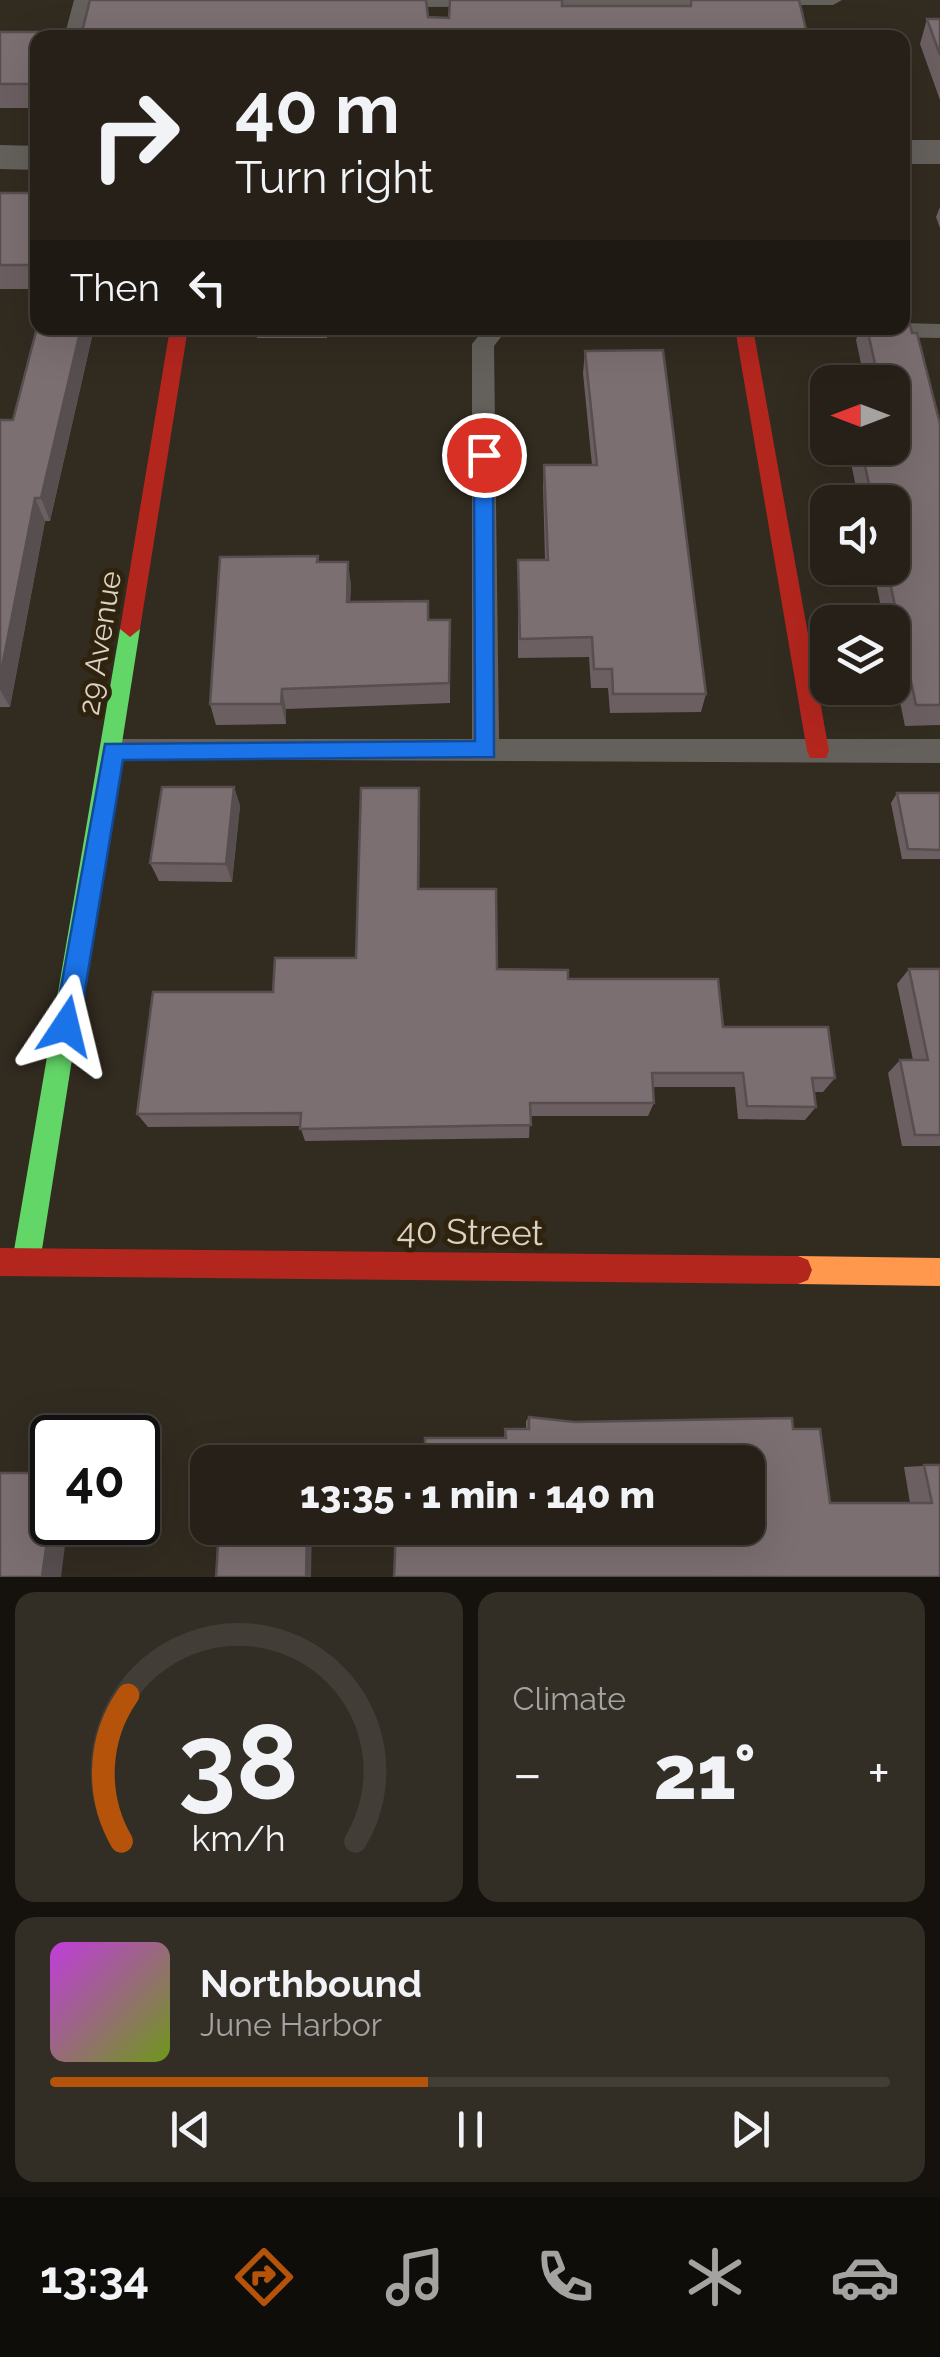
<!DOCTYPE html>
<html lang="en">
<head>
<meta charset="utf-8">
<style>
	body { margin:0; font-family:Raleway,sans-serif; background:#322d25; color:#f1f3f6; height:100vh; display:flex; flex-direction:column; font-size:38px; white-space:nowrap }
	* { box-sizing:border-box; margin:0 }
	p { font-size:32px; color:#a4a3a2 }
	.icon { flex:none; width:55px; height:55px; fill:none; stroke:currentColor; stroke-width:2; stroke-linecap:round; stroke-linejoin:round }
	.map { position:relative; height:1577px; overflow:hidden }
	.drawer { display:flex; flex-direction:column; gap:15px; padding:15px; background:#15120d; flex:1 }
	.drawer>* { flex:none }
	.top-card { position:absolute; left:30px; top:30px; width:880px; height:305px; border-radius:20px; box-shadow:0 10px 40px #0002,0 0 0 2px #423e37; background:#262018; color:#f1f3f6; overflow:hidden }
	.needle { width:65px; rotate:270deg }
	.buttons { position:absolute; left:810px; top:365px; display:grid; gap:20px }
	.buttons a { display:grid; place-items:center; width:100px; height:100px; border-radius:20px; background:#262018; box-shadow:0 10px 40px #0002,0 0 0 2px #423e37; font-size:50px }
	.speed { position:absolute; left:30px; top:1415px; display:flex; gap:20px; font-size:50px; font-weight:700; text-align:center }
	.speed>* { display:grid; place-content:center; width:130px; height:130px; border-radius:50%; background:#262018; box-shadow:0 10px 40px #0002,0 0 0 2px #423e37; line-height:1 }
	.speed .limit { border:5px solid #111; border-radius:15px; background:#fff; color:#111 }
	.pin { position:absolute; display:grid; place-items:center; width:85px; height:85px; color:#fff; margin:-42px; border:5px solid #fff; border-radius:50%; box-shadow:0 2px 10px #0007 }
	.me { position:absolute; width:110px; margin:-55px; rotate:10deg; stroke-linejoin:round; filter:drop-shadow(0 0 8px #0008) }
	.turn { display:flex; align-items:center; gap:35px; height:210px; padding:0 40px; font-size:45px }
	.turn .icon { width:130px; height:130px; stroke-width:2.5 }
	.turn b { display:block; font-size:70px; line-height:85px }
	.then { display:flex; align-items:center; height:95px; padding:0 40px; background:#0003; gap:20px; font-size:38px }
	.big { font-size:75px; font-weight:800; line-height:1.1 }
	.drawer .widget { flex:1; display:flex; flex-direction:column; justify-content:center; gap:15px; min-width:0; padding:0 35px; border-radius:20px; background:#322d25 }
	.drawer .dial { align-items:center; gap:0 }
	.dial svg { height:260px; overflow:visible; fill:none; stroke:#423e37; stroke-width:7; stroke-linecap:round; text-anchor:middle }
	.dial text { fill:#f1f3f6; stroke:none }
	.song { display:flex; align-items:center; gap:30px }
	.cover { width:120px; height:120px; border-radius:15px; background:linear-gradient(135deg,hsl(290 70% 55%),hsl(80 70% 35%)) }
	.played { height:10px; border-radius:5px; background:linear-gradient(90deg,#b45309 45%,#423e37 45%) }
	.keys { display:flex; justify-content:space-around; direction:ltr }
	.heat { display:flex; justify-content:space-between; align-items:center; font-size:55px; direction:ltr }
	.drawer .tiles { flex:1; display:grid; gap:15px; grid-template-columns:1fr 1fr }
	.widget:last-child { grid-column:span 2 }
	.trip { position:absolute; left:190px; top:1445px; width:575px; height:100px; border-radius:20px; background:#262018; box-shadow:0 10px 40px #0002,0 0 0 2px #423e37; font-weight:800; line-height:100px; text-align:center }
	.dock { display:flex; height:160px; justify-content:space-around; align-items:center; background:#0f0d0a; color:#a4a3a2 }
	.dock .icon { width:70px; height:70px }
	.dock .on { color:#b45309 }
	.dock b { font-size:45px; color:#f1f3f6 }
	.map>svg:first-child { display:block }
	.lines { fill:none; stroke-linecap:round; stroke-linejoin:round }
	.lane { fill:#64615c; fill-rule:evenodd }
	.street { fill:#64615c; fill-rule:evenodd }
	.fast { fill:#63d668; fill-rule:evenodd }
	.slow { fill:#ff974d; fill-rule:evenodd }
	.jam { fill:#b3261e; fill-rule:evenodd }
	.wall { fill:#6b5f61 }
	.shaded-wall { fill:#574e4f }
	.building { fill:#7c6f71; stroke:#574e4f; stroke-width:2.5 }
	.route { fill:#1a73e8; stroke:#114b97; stroke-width:2.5 }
	.labels { text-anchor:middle; stroke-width:10; stroke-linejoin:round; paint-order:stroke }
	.street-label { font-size:30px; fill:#dad2c5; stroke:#30230e }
	.near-street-label { font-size:35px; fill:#dad2c5; stroke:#30230e }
</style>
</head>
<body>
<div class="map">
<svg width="940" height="1577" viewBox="0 0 940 1577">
	<rect width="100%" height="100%" fill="#322b20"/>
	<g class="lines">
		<g class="lane">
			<polygon points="74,0 135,0 136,1 127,6 90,6 82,38 64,38"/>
			<polygon points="383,0 730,0 731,1 722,6 390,7"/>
			<polygon points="756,0 842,0 833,5 765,5"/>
			<polygon points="902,323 940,324 940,338 789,335 778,328 902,328"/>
			<polygon points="485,328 508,328 494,346 499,739 940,739 940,763 103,759 99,751 103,743 113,739 472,739 472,344"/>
		</g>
		<g class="street">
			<rect x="902" y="140" width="38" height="24"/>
			<polygon points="0,145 38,146 38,170 0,169"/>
		</g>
		<polygon class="fast" points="130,621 140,629 40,1262 36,1272 26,1276 16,1272 12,1262 120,629"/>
		<polygon class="slow" points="798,1256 940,1258 940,1286 798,1284 788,1280 784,1270 788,1260"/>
		<g class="jam">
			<polygon points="170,328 188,328 140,629 130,637 120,629"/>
			<polygon points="735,328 753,328 829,751 826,758 810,758 807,751"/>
			<polygon points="0,1248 798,1256 808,1260 812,1270 808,1280 798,1284 0,1276"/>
		</g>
	</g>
	<g class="wall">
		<polygon points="687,0 799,0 808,38 38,38 38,108 0,108 0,32 82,32 428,17 449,18 562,6 686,6"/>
		<polygon points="927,19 940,19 940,100 920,44"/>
		<polygon points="0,193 38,193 38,293 36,289 0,289"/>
		<polygon points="940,207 940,228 936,217"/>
		<polygon points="38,328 94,328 50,521 45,521 10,707 0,707 0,420 13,420"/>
		<polygon points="255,328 328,328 327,338 257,338"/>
		<polygon points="860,328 902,328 940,424 940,725 905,726 892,664 892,622 884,622 873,568 892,568 892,502 859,502 848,448 892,448 892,382 842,382 845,373 863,373 856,340"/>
		<polygon points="585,351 706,694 701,712 610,713 608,688 591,688 589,657 518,658 518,560 545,560 543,486 544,465 592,465 583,373"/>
		<polygon points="318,556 319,562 351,584 350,602 429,620 450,642 450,703 286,709 286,724 216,725 210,704"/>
		<polygon points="234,787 240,806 232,882 159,881 150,863"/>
		<polygon points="419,788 420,808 419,889 497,969 568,979 723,1027 835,1078 823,1092 814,1092 816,1107 805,1120 738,1119 735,1087 653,1087 654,1103 648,1116 530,1116 529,1138 305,1141 300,1126 148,1127 137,1114 273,992 356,958"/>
		<polygon points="897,793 940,793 940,859 902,859 891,803"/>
		<polygon points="909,969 940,969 940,1146 902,1146 888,1073 900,1060 913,1060 897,984"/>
		<polygon points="529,1417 574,1422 793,1429 830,1503 910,1503 904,1467 940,1465 940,1577 425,1448 504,1438 505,1429 526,1429 526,1421"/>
	</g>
	<g class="shaded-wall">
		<polygon points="81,328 94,328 50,521 41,498"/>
		<polygon points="35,498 45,521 10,707 0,690 0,677"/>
		<polygon points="348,562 351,584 349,624 347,602"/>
		<polygon points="282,689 286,709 286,724 281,704"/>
		<polygon points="234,787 240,806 232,882 226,864"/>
		<polygon points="419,788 420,808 419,908 418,889"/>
		<polygon points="52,1505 52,1522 68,1522 61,1577 42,1577"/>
		<polygon points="307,1528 312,1528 311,1577 306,1577"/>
	</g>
	<g class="building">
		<polygon points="90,0 426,0 428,17 449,18 450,0 562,0 562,6 691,6 691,0 799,0 808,38 38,38 38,84 0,84 0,32 82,32"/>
		<polygon points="927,19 940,19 940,55"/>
		<polygon points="0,193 38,193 38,271 30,271 31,265 0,265"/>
		<polygon points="902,316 908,316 912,333 917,333 940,424 940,705 916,705 887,568 892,568 892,502 873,502 861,448 892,448 892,382 847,382 845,373 877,373 867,328 902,328"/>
		<polygon points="38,324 38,328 81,328 41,498 35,498 0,677 0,420 13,420"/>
		<polygon points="663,350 706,694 613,694 612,669 594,669 592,637 520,639 518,560 548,560 544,465 597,465 585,351"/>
		<polygon points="318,556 317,562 348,562 347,602 428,601 428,620 450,620 449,683 282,689 281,704 210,704 220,557"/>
		<polygon points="162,787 234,787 226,864 150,863"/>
		<polygon points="361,788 419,788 418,889 496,889 497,969 568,970 568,979 718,979 723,1027 828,1027 835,1078 812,1078 816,1107 747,1106 743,1073 652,1073 654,1103 530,1103 531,1125 300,1129 301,1113 137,1114 153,992 273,992 275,958 356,958"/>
		<polygon points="897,793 940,793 940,850 908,849"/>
		<polygon points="909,969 940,969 940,1135 915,1135 900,1060 928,1060"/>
		<polygon points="529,1417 574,1422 792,1418 793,1429 820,1429 830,1503 932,1503 924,1465 940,1465 940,1577 394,1577 396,1528 748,1528 748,1462 399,1462 399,1448 425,1448 425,1438 506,1438 505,1429 529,1429"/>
		<polygon points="0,1473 52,1473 52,1505 42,1577 0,1577"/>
		<polygon points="219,1528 307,1528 306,1577 216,1577"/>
	</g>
	<polygon class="route" points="484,448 493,455 494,757 123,760 79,1026 75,1035 66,1038 57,1035 54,1026 105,744 475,741 474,455"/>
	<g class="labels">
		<g class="street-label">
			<text transform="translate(100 643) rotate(-81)" y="10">29 Avenue</text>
		</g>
		<g class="near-street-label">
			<text transform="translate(470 1232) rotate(1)" y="12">40 Street</text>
		</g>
	</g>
</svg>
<div class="buttons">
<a><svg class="needle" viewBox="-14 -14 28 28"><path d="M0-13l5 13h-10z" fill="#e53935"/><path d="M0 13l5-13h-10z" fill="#a4a3a2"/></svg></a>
<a><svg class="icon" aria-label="sound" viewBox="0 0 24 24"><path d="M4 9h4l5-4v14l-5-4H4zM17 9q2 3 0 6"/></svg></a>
<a><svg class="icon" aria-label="layers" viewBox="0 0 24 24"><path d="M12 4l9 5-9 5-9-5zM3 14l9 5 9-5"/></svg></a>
</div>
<div class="speed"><div class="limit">40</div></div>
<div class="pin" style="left:484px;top:455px;background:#d93025"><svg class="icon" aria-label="arrive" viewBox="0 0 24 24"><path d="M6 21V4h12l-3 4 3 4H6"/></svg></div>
<svg class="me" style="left:66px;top:1026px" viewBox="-20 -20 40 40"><path d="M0-17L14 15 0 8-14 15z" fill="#1a73e8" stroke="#fff" stroke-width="4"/></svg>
<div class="trip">13:35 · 1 min · 140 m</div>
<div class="top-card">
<div class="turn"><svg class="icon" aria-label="right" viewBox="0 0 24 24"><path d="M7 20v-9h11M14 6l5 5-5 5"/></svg><div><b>40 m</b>Turn right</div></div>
<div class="then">Then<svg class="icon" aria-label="left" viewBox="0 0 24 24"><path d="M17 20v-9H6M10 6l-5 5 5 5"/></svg></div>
</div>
</div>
<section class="drawer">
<div class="tiles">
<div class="widget dial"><svg viewBox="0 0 100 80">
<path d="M14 69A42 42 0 1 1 86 69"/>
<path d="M14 69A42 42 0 0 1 16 24" stroke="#b45309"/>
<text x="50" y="56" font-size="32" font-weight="700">38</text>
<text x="50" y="72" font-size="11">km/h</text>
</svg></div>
<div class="widget"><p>Climate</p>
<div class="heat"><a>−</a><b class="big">21°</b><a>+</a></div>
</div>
<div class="widget">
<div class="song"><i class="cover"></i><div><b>Northbound</b><p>June Harbor</p></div></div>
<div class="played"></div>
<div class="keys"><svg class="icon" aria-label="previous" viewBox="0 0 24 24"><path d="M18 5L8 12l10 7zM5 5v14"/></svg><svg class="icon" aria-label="pause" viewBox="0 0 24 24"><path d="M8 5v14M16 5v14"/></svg><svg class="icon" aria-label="next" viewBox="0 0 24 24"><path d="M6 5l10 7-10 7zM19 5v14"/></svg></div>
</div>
</div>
</section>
<nav class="dock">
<b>13:34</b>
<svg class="icon on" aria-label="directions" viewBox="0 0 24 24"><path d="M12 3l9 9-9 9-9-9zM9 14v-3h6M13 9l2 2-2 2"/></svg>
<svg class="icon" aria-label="music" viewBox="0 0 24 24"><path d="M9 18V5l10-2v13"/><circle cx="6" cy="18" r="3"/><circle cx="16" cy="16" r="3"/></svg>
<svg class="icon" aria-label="phone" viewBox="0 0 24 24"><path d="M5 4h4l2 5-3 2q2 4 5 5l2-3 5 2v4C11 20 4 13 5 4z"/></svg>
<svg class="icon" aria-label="climate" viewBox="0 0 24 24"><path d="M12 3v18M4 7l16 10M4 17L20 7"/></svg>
<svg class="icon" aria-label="car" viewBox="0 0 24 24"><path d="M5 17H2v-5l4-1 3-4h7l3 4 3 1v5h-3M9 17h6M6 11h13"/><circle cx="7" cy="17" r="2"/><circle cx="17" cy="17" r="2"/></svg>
</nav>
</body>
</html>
